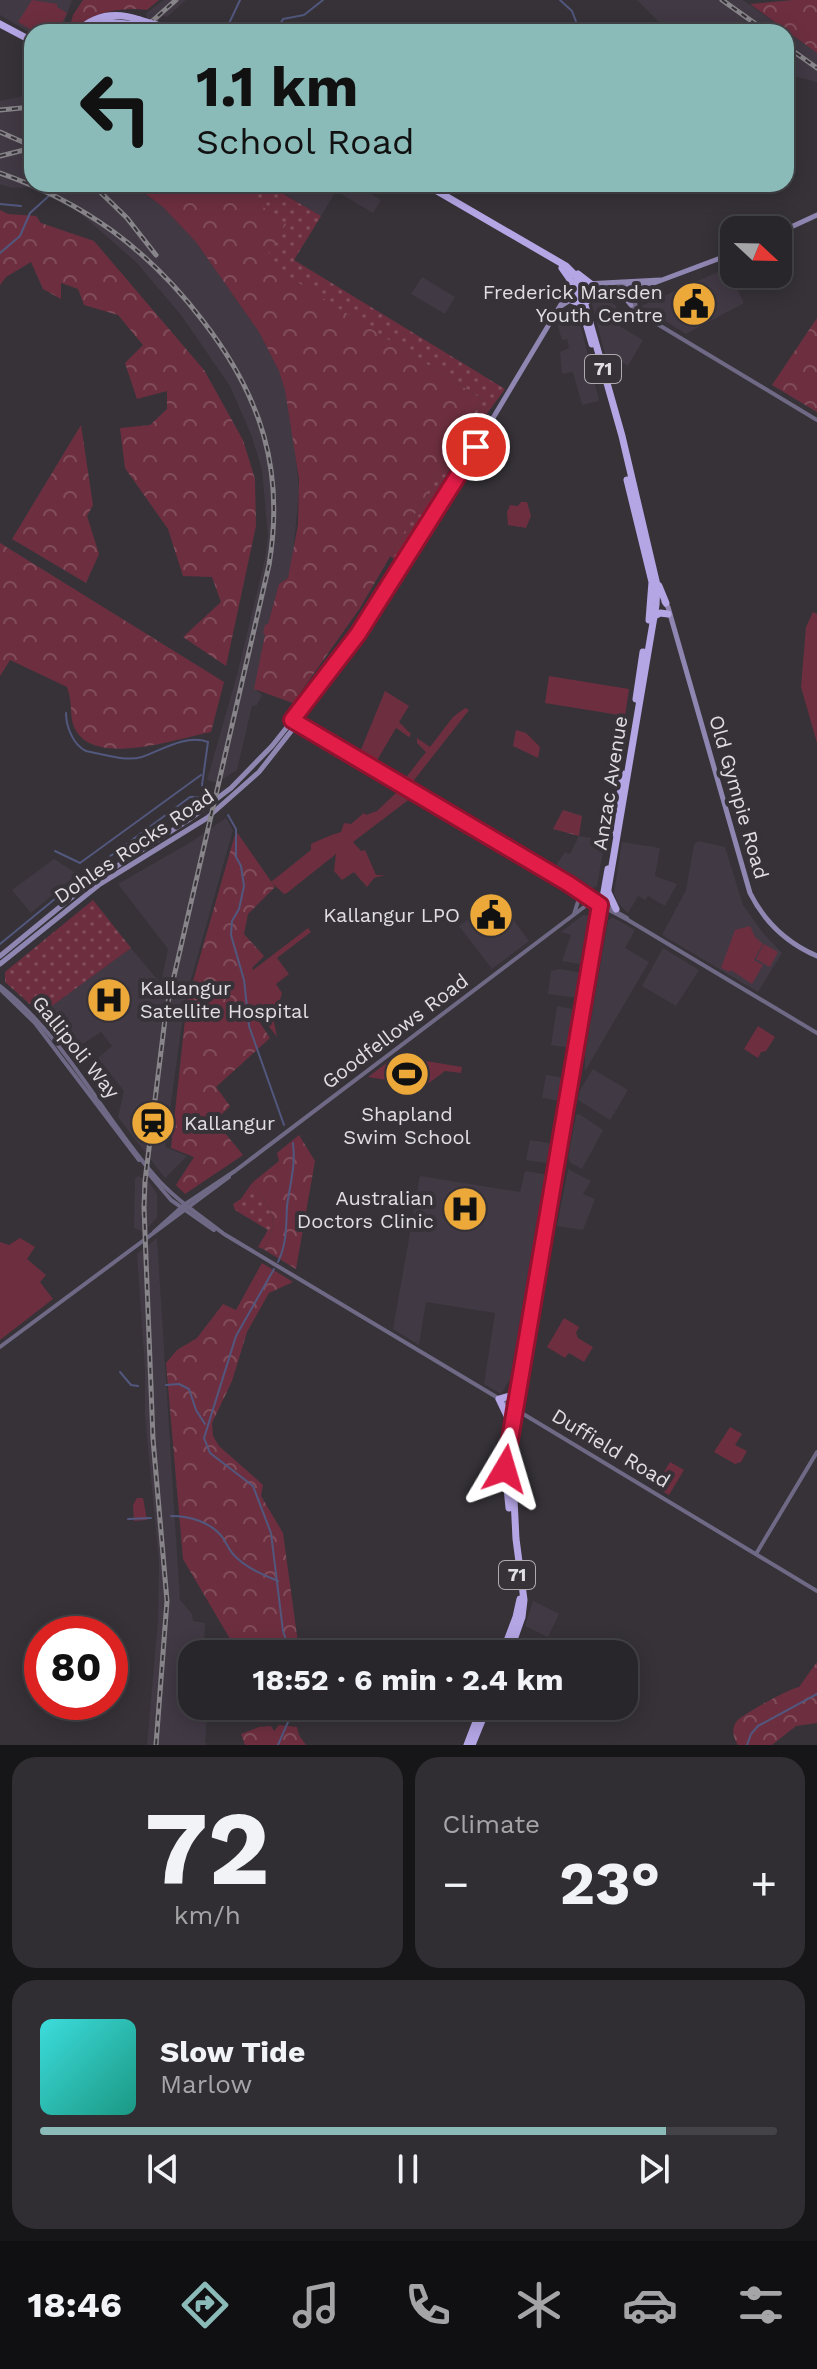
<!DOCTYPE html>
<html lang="en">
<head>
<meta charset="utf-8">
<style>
	body { margin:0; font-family:"Work Sans",sans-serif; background:#302e32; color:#f1f3f6; height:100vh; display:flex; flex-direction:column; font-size:30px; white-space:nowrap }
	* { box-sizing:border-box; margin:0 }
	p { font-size:26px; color:#a5a5a8 }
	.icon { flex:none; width:44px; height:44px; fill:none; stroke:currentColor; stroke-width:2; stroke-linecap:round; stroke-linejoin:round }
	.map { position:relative; height:1745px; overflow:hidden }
	.details { display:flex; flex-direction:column; gap:12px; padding:12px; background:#161517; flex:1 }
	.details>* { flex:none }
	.top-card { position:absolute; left:24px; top:24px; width:770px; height:168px; border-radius:24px; box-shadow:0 4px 20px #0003,0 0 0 2px #444347; background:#8bbbb9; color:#111; overflow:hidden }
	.needle { width:52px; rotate:112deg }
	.fabs { position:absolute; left:720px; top:216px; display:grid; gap:16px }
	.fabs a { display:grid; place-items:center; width:72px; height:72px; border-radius:16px; background:#28262a; box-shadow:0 4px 20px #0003,0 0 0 2px #444347; font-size:40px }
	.speed { position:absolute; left:24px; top:1616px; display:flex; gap:16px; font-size:40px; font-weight:700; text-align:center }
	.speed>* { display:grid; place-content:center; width:104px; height:104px; border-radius:50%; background:#28262a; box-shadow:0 4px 20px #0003,0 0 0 2px #444347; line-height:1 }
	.speed .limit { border:12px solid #d22; background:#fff; color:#111 }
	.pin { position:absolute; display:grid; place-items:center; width:68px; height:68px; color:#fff; margin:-34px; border:4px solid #fff; border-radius:50%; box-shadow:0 2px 8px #0007 }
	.me { position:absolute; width:88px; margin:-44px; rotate:7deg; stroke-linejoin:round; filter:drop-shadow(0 0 6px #0008) }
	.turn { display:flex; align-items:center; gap:28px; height:168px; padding:0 40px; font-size:36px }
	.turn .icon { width:104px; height:104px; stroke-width:2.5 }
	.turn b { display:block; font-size:56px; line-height:68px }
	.big { font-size:60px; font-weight:700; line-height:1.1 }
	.details .tile { flex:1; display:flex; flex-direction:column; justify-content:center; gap:12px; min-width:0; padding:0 28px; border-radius:24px; background:#302e32 }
	.details .dial { align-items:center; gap:0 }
	.dial b { font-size:104px; line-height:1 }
	.song { display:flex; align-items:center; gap:24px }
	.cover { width:96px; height:96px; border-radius:12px; background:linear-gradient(135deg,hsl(180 70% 55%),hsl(170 70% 35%)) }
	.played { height:8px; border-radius:4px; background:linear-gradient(90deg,#8bbbb9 85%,#444347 85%) }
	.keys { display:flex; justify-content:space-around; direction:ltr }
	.heat { display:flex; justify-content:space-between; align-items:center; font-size:44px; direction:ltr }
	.details .tiles { flex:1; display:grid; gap:12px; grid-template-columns:1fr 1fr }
	.tile:last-child { grid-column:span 2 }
	.trip { position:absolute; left:178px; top:1640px; width:460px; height:80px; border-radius:24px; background:#28262a; box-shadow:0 4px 20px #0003,0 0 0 2px #444347; font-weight:700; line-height:80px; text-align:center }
	.menu { display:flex; height:128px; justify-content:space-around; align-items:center; background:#100f11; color:#a5a5a8 }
	.menu .icon { width:56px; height:56px }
	.menu .on { color:#8bbbb9 }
	.menu b { font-size:36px; color:#f1f3f6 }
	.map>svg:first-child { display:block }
	.built { fill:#413944 }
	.grass { fill:url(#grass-dots) }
	.forest { fill:url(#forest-crowns) }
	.park { fill:#6d2f40 }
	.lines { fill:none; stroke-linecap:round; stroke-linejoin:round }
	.stream { stroke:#52577d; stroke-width:2 }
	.tertiary { stroke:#6f6985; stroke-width:4 }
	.secondary { stroke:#9086b2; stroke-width:5 }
	.trunk { stroke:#b4a6e5; stroke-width:7 }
	.rail-casing { stroke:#88858a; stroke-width:5 }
	.rail { stroke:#363238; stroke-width:2; stroke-dasharray:6; stroke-linecap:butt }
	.trunk-bridge { stroke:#b4a6e5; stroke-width:7 }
	.route-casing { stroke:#92132f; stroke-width:20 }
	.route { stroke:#e11d48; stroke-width:14 }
	.labels { text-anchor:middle; stroke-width:8; stroke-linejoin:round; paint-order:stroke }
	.shield { fill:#363238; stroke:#aeaaaf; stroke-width:2 }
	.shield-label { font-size:18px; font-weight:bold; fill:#e1dee2 }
	.poi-label { font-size:20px; fill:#e1dee2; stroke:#363238; text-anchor:end }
	.street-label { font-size:20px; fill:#e1dee2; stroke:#363238 }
</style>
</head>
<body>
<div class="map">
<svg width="817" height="1745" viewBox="0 0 817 1745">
	<defs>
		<pattern id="grass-dots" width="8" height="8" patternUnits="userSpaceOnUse" patternTransform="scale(2)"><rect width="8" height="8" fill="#6d2f40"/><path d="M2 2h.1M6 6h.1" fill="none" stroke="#824d5b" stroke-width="1.8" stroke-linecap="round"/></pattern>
		<pattern id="forest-crowns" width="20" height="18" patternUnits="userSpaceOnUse" patternTransform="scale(2)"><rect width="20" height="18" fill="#6d2f40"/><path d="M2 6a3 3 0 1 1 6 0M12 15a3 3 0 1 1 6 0" fill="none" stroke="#824d5b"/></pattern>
	</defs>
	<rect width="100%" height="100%" fill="#363238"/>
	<g class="built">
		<polygon points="0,0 72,0 61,32 32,32 32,34 0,15"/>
		<polygon points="164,0 186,0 167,17 163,16 148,32 119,32 122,27 136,28 147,18 146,13"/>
		<polygon points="637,0 743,0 817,53 817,82 786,74 786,32 669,32"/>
		<polygon points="32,94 32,184 131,184 163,207 196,242 259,332 279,371 285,390 295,449 299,490 293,557 288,578 279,584 265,635 255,689 262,695 257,705 252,706 237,770 217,783 207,780 238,671 265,559 268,536 262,470 252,437 230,386 181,315 136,262 74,208 31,187 12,188 0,184 0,101"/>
		<polygon points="273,184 360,184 359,186 381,200 373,213 336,191 321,216 272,186"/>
		<polygon points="727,268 744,303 686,334 641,306"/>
		<polygon points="422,277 455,297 445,314 411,294"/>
		<polygon points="601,296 617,306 609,320 643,340 628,366 616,359 607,362 592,304 593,300"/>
		<polygon points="571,306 577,310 599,401 582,405 573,372 562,374 560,352 569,348 567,339 562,340 557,323"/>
		<polygon points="226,818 233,830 185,1001 165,1147 187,1156 165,1178 118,1117 124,1091 98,1058 112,1046 101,1032 72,1051 41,1014 131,948 161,984 168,949 118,884 191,842"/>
		<polygon points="579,836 605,840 597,886 589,890 553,870 565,852 570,854"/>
		<polygon points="698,841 725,847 743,905 763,933 782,953 758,992 662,935 686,890 694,845"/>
		<polygon points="622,842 660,848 655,876 677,884 665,906 648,896 645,900 638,896 628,913 618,903 614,893"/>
		<polygon points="54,859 77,874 31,913 12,890"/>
		<polygon points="500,902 529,941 492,969 459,926 473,916 477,920"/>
		<polygon points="583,915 593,916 585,965 562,961 571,935 561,932"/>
		<polygon points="612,917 635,930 625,948 649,962 585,1071 585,1052 608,921"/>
		<polygon points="663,948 699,970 676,1006 642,986"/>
		<polygon points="559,969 584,973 578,998 548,994 551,971"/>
		<polygon points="557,1006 578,1010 571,1048 551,1045"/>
		<polygon points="593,1069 628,1090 610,1120 578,1100 580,1090"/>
		<polygon points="546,1075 566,1078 561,1101 542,1098"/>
		<polygon points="579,1114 603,1130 582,1169 571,1163 568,1158 576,1115"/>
		<polygon points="530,1140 555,1144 552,1164 526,1160"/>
		<polygon points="568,1169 591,1181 583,1194 595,1199 583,1230 557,1226"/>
		<polygon points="525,1171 550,1175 516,1369 501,1394 484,1384 495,1313 426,1302 419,1345 393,1329 420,1176 520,1192"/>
		<polygon points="138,1176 149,1182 157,1194 157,1218 143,1232 134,1228 135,1179"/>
		<polygon points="157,1238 180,1600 192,1614 193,1621 205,1623 204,1644 213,1646 212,1654 192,1654 192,1706 208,1706 205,1742 207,1745 147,1745 158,1620 159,1562 145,1416 145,1369 137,1254"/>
		<polygon points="533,1601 559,1614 548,1637 525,1626"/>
	</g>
	<g class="grass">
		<polygon points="240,184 273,184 272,187 321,216 294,260 505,389 462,448 396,560 390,556 482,399 263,261 238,188"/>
		<polygon points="93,900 131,948 41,1014 5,982 5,972"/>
		<path d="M252,1183C271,1210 282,1218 263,1249L258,1247L268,1230L235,1210L233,1204L241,1199Z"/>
	</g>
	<g class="forest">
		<path d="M83,0H159L147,10C117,6 92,14 68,32L73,15Z"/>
		<polygon points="793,0 817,0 817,53 750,4"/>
		<polygon points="132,184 240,184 238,188 286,224 264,261 482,399 360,608 293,703 254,689 265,635 263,633 265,625 268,624 279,584 288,578 298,525 299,479 285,390 279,371 259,332 196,242 163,207"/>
		<polygon points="0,210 8,214 36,216 41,223 94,241 204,370 243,440 255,479 256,526 226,666 183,637 221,602 212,577 183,576 168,529 125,468 120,428 150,425 167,409 167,391 137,399 125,363 143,345 118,315 84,305 78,289 61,283 61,299 43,289 31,262 6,277 0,285"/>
		<polygon points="817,318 817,412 772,385"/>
		<polygon points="81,425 93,505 87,516 99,554 86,583 12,539"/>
		<path d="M0,543L224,682L211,732C179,738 95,768 75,729C69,718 73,702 67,687L10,660L0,676Z"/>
		<polygon points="563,810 582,816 579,836 553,829"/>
		<polygon points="236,831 275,887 248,914 244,934 264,956 252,968 268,990 260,1023 270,1038 216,1087 230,1106 215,1121 243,1155 185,1194 176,1185 194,1157 171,1148 187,1002"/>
		<path d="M299,1135L315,1161L296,1269L263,1249C282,1218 271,1210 252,1183L279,1161L277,1153Z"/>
		<polygon points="262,1263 293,1282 269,1293 247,1332 232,1381 212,1423 213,1436 219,1446 263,1485 261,1496 283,1533 298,1643 306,1654 239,1654 183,1559 166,1363 177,1350 197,1338 223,1304 236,1310"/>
		<path d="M817,1662V1723L796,1726L772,1745H738C733,1738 731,1728 737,1721C741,1715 791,1688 799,1687Z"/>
		<polygon points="279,1725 297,1727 299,1735 306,1745 245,1745 241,1734 259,1727 271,1726 274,1731"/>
	</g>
	<g class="park">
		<polygon points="32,0 57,4 57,7 67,13 59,29 35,32 18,22"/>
		<polygon points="521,502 527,502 531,516 526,528 508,525 507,512 510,505 518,506"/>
		<polygon points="813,612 817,614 817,743 801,687 806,627"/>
		<polygon points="549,676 629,689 625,716 545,703"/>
		<polygon points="385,691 409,706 399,722 411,734 409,737 396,728 376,762 360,752"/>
		<polygon points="465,708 469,710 411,784 404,780 426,752 417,743 417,738 430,747 453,717"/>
		<polygon points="516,730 526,733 540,747 538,758 513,746"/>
		<path d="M398,791L411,798L353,842L361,851L365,850L376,875H385L374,878L367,887L354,872L342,880L334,871L336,854L287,893L284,894L271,882L311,850V844C320,840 330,835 341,832L344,823L351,824L364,813L366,815L377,811Z"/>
		<polygon points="750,926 755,937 763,944 754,960 763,965 752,984 731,970 729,972 721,968 735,930"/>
		<polygon points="308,928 311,932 277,958 289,974 276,984 282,993 274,1022 277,1037 236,983"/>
		<polygon points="764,944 778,952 770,967 756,959"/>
		<polygon points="758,1026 775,1037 766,1051 761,1052 758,1058 744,1049"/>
		<polygon points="396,1056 462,1067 461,1073 445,1071 425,1086 368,1077"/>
		<polygon points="20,1238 35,1247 27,1259 46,1275 40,1282 53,1299 0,1340 0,1242 9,1245"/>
		<polygon points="564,1318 579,1327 576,1333 578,1338 593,1347 584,1362 569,1353 565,1358 547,1347"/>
		<polygon points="730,1427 742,1434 735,1445 747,1451 741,1462 735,1464 714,1452"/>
		<polygon points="670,1462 684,1470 669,1495 655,1487"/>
		<polygon points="137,1498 143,1498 147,1520 134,1521 133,1505"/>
	</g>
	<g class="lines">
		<g class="stream">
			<polyline points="560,0 572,11 580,32"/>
			<polyline points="225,32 240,0"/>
			<polyline points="267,32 278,28 283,19 304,15 323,0"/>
			<polyline points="0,204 21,206"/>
			<polyline points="0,253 20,236 30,213 62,184"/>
			<polyline points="228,815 236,829 236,857 241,866 244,886 239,909 232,921 231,935 244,980 249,1026 284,1125"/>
			<polyline points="55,851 80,863 201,775"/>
			<path d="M0,944L78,880L190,797H207L202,785L208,742C186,734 162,750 142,757C125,762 102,754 86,751C73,745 66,726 66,713"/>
			<path d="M278,1262C287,1243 286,1227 287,1206C290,1184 296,1165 293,1143"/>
			<polyline points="274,1269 236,1336 204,1438 210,1453 253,1486 271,1533 283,1631 291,1654"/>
			<polyline points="120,1372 131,1385 138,1386"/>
			<polyline points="166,1385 179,1384 189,1389 196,1410 205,1424"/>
			<path d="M171,1516C190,1516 211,1522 223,1538C228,1546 230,1553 238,1559C249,1569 264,1575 278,1581"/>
			<polyline points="128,1519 151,1518"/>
			<polyline points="278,1745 295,1706"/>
			<polyline points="747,1745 751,1734 758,1726 817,1694"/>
		</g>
		<g class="tertiary">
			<polyline points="630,286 631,305 639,313 817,420"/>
			<polyline points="633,286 636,309"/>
			<polyline points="298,723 573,887 592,901 628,920 817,1033"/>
			<polyline points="573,887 627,918"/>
			<polyline points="574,914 581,892"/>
			<path d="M0,986C65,1037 101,1114 154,1175C174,1199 200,1215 224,1234L513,1407"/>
			<polyline points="0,989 35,1023 139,1160"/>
			<polyline points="149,1174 171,1200 214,1230"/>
			<polyline points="154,1232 184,1205 235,1171 592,901"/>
			<polyline points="0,1347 229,1177"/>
			<polyline points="520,1412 817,1591"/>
			<polyline points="756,1554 817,1452"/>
		</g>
		<g class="secondary">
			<polyline points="778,233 817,215"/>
			<polyline points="728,255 734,245"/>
			<polyline points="618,289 631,305"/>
			<polyline points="561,306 583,292 654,283 734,253"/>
			<polyline points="405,560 466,463 566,296 585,284 660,280"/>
			<path d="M664,602L668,607L750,893C765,923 787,943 817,956"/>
			<polyline points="0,956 83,888 190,819 231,788 272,746 330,673"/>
			<polyline points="0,964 100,884 207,818 259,772 311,706 388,586 411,556 449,491"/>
		</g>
		<g class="trunk">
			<polyline points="0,24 32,41"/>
			<polyline points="157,25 180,32"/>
			<path d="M77,32C95,14 117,12 140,20"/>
			<polyline points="83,32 107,22 137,25"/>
			<polyline points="425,184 566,266 577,277 622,436 657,585 656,605 512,1458 516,1539 524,1600 522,1617 509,1654"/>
			<polyline points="562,268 576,288 592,344"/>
			<polyline points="578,274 591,284"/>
			<polyline points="569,299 581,304"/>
			<polyline points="586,302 597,290"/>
			<polyline points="627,480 652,582 649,620"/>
			<polyline points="659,586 666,603"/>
			<polyline points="654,616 660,613 668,614"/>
			<polyline points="636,699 643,652"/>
			<polyline points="614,833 623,774"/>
			<polyline points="608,892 616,909"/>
			<polyline points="583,1011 608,869"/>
			<polyline points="510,1422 499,1399 517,1394"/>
			<polyline points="509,1508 505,1469 507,1446 573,1074"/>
			<polyline points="502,1654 516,1617 520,1599"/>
			<polyline points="467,1745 482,1706"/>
			<polyline points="472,1745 488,1706"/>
		</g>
		<g class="rail-casing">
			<g id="rail">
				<polyline points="722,0 767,32"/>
				<polyline points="140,32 176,0"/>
				<polyline points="786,46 817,68"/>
				<polyline points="0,110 32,107"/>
				<polyline points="0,132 32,146"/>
				<polyline points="0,156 32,148"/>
				<path d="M0,173C84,202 149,250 203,321C261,396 285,470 269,565L166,1011L145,1181L144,1207L153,1439L167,1601L156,1745"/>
				<polyline points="92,184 127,218 156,255"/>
			</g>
		</g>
		<use href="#rail" class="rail"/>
		<g class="trunk-bridge">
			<polyline points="140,20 157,25"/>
			<polyline points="137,25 152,30"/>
		</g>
	</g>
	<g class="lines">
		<g class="route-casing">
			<polyline id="route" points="476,447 358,634 292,720 569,884 600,905 505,1469"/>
		</g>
		<use href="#route" class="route"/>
	</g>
	<defs>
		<g id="civic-disc" transform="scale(2.3)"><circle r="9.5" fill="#eca93a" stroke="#363238"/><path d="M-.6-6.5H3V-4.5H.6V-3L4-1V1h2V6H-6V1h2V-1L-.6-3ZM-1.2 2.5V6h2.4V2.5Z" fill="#111"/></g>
		<g id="hospital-disc" transform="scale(2.3)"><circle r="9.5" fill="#eca93a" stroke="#363238"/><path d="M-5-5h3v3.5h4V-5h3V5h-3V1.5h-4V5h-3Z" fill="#111"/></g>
		<g id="stadium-disc" transform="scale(2.3)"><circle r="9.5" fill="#eca93a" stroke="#363238"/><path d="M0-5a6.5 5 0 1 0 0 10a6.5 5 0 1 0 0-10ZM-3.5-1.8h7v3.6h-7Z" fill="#111"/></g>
		<g id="station-disc" transform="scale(2.3)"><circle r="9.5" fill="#eca93a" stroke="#363238"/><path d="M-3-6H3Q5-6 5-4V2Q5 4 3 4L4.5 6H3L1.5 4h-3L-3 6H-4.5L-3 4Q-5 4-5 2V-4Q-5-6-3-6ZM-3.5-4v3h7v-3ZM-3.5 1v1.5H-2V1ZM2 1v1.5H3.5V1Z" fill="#111"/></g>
	</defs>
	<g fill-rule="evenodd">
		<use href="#civic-disc" x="694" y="304"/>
		<use href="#civic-disc" x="491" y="915"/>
		<use href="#hospital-disc" x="109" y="1000"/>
		<use href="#stadium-disc" x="407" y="1074"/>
		<use href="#station-disc" x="153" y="1123"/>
		<use href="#hospital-disc" x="465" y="1209"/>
	</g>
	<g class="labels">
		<g class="shield">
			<rect x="585" y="355" width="36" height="28" rx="6"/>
			<rect x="499" y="1561" width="36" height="28" rx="6"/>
		</g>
		<g class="shield-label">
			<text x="603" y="375">71</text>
			<text x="517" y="1581">71</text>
		</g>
		<g class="poi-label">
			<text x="663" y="299">Frederick Marsden<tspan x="663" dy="23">Youth Centre</tspan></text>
			<text x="460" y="922">Kallangur LPO</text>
			<text x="140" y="995" text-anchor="start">Kallangur<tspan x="140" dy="23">Satellite Hospital</tspan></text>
			<text x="407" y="1121" text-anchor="middle">Shapland<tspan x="407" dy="23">Swim School</tspan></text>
			<text x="184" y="1130" text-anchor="start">Kallangur</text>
			<text x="434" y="1205">Australian<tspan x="434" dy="23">Doctors Clinic</tspan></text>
		</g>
		<g class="street-label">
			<text transform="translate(610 783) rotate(-81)" y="7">Anzac Avenue</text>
			<text transform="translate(739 797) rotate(74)" y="7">Old Gympie Road</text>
			<text transform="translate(134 846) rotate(-34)" y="7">Dohles Rocks Road</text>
			<text transform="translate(395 1031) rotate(-37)" y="7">Goodfellows Road</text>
			<text transform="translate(76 1047) rotate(51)" y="7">Gallipoli Way</text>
			<text transform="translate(611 1448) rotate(31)" y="7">Duffield Road</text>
		</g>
	</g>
</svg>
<div class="fabs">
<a><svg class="needle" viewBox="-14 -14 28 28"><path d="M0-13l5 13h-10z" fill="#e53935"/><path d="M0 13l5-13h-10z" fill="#a5a5a8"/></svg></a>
</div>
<div class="speed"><div class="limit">80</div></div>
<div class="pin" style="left:476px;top:447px;background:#d93025"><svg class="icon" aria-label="arrive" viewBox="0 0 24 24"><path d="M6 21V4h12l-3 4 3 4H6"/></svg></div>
<svg class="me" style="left:505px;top:1469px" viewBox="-20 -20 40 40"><path d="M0-17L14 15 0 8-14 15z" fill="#e11d48" stroke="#fff" stroke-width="4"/></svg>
<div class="trip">18:52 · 6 min · 2.4 km</div>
<div class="top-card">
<div class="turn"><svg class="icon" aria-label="left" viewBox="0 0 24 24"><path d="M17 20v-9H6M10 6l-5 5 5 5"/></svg><div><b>1.1 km</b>School Road</div></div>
</div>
</div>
<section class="details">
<div class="tiles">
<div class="tile dial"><b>72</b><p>km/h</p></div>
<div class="tile"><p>Climate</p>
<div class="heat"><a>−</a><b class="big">23°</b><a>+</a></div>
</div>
<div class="tile">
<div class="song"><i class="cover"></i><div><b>Slow Tide</b><p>Marlow</p></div></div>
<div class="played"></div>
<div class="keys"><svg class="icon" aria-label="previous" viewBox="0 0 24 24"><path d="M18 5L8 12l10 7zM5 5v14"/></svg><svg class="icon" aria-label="pause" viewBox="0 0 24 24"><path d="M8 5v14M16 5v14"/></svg><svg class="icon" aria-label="next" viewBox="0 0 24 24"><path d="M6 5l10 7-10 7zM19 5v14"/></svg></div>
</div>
</div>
</section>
<nav class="menu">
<b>18:46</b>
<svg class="icon on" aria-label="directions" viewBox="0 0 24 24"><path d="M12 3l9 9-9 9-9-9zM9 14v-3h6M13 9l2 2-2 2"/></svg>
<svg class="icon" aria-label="music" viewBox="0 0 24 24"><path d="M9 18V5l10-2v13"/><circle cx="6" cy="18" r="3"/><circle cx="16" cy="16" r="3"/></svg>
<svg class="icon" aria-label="phone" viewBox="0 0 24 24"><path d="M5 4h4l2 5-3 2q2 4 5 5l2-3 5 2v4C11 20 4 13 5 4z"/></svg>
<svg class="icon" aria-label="climate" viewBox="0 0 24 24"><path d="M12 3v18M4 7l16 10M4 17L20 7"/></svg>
<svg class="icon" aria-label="car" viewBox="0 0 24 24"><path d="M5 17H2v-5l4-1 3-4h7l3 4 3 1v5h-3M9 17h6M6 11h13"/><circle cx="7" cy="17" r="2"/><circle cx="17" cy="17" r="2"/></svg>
<svg class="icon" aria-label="filters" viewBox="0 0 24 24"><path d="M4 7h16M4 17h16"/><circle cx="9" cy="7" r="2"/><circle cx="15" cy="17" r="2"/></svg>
</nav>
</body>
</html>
